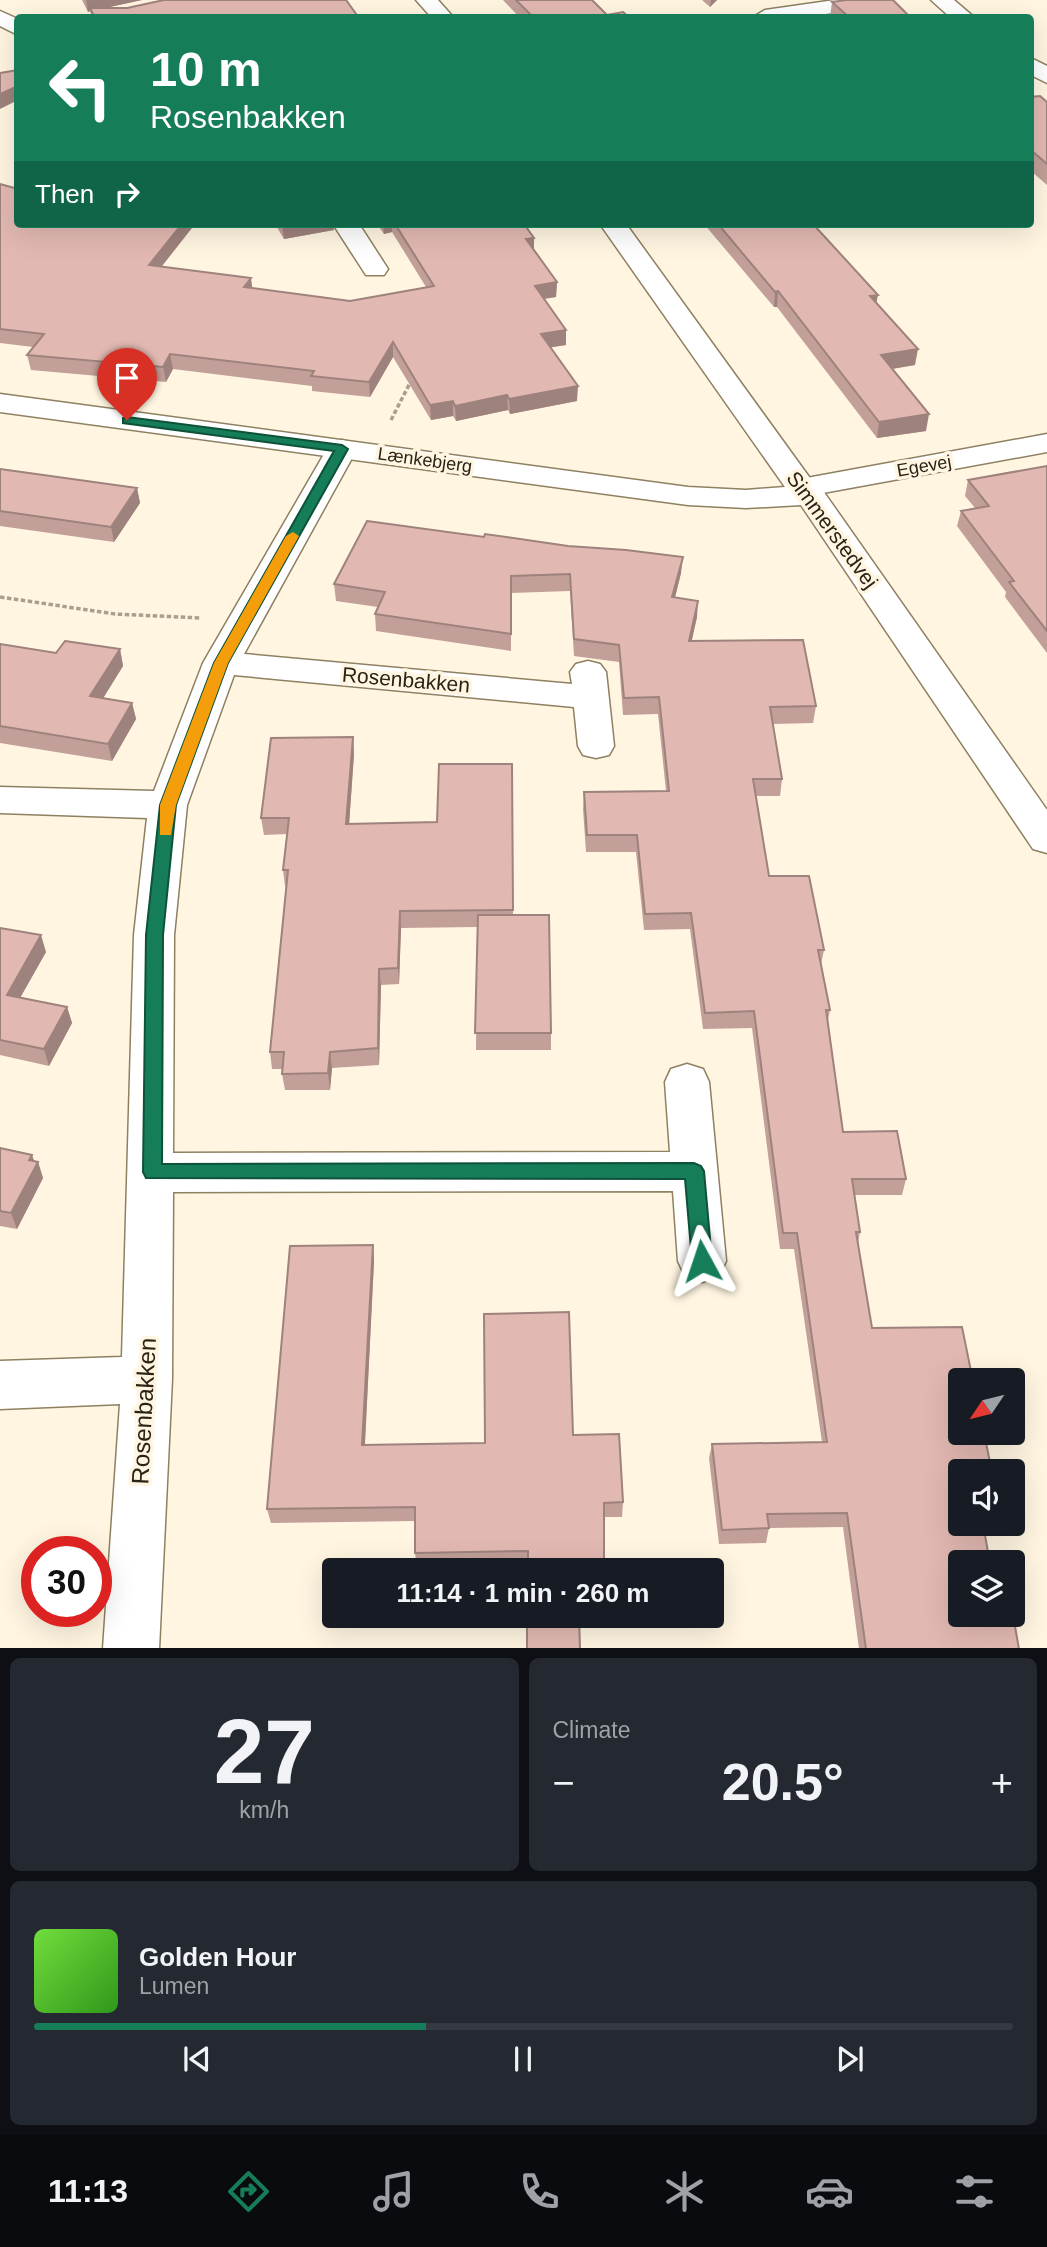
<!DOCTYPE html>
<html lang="en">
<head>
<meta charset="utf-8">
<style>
	body { margin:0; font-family:Helvetica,sans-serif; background:#242831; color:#f1f3f6; height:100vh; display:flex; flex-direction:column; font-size:26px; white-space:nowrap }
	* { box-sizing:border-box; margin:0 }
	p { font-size:23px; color:#9ea1a6 }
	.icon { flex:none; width:38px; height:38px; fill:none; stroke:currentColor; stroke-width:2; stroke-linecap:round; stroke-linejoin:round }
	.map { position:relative; height:1648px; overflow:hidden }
	.sheet { display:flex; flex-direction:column; gap:10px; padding:10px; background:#0d0f14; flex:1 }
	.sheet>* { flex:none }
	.banner { position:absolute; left:14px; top:14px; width:1020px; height:214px; border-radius:7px; box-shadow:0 7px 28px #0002; background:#157e59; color:#fff; overflow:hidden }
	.needle { width:46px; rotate:235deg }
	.buttons { position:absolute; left:948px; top:1368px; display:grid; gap:14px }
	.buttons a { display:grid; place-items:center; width:77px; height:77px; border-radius:7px; background:#171b24; box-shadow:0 7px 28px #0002; font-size:35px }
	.speed { position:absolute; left:21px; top:1536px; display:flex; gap:14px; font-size:35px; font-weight:700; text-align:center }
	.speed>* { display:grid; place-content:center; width:91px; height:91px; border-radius:50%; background:#171b24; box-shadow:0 7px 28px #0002; line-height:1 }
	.speed .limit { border:10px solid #d22; background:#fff; color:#111 }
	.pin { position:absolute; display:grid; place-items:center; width:60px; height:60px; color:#fff; margin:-72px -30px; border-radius:50% 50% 50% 0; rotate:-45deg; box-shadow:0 0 7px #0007 }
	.pin .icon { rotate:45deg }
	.me { position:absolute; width:77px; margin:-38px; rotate:355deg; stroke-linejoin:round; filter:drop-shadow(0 0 5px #0008) }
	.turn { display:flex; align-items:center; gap:24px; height:147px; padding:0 21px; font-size:32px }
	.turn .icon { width:91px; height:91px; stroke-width:2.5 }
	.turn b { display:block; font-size:49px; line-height:60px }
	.then { display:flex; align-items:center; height:66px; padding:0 21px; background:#0003; gap:14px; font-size:26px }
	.big { font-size:52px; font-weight:600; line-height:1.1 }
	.sheet .card { flex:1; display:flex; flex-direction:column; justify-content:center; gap:10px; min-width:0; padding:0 24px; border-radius:10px; background:#242831 }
	.sheet .dial { align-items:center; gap:0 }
	.dial b { font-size:91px; line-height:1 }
	.song { display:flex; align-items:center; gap:21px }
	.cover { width:84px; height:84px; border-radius:10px; background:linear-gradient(135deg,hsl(100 70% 55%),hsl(110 70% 35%)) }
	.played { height:7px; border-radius:4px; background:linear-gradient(90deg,#157e59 40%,#363941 40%) }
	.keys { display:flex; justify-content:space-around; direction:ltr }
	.heat { display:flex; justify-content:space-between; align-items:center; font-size:38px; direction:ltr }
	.sheet .tiles { flex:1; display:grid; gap:10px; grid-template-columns:1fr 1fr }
	.card:last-child { grid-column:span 2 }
	.trip { position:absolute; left:322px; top:1558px; width:402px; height:70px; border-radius:7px; background:#171b24; box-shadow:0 7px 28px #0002; font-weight:600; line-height:70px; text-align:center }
	.tab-bar { display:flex; height:112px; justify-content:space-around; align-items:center; background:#090b0e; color:#9ea1a6 }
	.tab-bar .icon { width:49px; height:49px }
	.tab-bar .active { color:#157e59 }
	.tab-bar b { font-size:32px; color:#f1f3f6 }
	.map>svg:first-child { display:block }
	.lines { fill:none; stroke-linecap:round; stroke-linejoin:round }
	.minor-casing { stroke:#8e8061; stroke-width:3 }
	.tertiary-casing { stroke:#8e8061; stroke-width:3 }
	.path { stroke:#a8a08f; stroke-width:3.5; stroke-dasharray:4.5 2.5; stroke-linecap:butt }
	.minor { fill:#fff; fill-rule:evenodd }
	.tertiary { fill:#fff; fill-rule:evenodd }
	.wall { fill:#c29f99 }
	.shaded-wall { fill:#9e827d }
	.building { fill:#e2b9b2; stroke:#9e827d; stroke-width:2 }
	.route { fill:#157e59; stroke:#0e523a; stroke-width:2 }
	.slow { fill:#f59e0b }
	.labels { text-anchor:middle; stroke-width:7; stroke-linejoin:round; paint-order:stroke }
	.far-street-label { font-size:18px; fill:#2a2417; stroke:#fff5e1 }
	.street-label { font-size:21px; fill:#2a2417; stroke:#fff5e1 }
	.near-street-label { font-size:24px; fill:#2a2417; stroke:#fff5e1 }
</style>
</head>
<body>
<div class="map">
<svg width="1047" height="1649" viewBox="0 0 1047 1649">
	<rect width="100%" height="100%" fill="#fff5e1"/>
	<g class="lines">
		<g class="minor-casing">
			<g id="minor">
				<polygon points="835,0 889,0 879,6 799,18 755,16 765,10"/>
				<polygon points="931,0 954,0 975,18 951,18"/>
				<polygon points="0,11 18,19 18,35 0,26"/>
				<polygon points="1031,58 1047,66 1047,83 1031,75"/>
				<polygon points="333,224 359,224 388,269 384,275 366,275"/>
				<polygon points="1047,434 1047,452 801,497 790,495 785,488 790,481 801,479"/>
				<polygon points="342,440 353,443 357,449 244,654 572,684 570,672 576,664 588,661 600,664 606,672 614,746 609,755 596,758 583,755 578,746 574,707 234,675 187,805 174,935 173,1153 670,1152 665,1082 671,1069 687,1064 703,1069 709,1082 726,1261 719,1276 702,1282 685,1276 678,1261 673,1191 173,1192 172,1379 159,1649 103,1649 120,1404 0,1409 0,1361 122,1357 134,935 147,818 0,813 0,787 154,791 203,663 327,449 331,443"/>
			</g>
		</g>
		<g class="tertiary-casing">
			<g id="tertiary">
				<polygon points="416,0 438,0 454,18 432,18"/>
				<polygon points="600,224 626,224 812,481 821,488 1047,810 1047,853 1033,849 801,505 746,508 688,505 0,412 0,394 688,487 746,490 785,487"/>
			</g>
		</g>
		<g class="path">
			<polyline points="391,420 411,381"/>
			<polyline points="0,597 115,614 201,618"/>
		</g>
		<use href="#minor" class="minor"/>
		<use href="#tertiary" class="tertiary"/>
	</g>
	<g class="wall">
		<polygon points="82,0 142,0 105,8 359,18 92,18 90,11 88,12"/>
		<polygon points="503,0 592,0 607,15 630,18 520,18"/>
		<polygon points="702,0 717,0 710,7"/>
		<polygon points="832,2 911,18 830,17"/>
		<polygon points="1031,97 1047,102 1047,185 1031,171"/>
		<polygon points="0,184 18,224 195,224 161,267 252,288 350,301 426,287 392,232 384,234 377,224 524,224 534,238 534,249 557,282 556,297 544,299 566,345 551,347 577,401 510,414 508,410 456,421 453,416 431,420 393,357 370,397 312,391 312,386 173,369 166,382 31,370 27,355 33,347 0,343"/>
		<polygon points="275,224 333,224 334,230 284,239"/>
		<polygon points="704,224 813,224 876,302 915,365 892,369 926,431 877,438 777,307 774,307"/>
		<polygon points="1047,466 1047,653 1005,597 1006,592 957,526 961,511 975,508 965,496 968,480"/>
		<polygon points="0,469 137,488 140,503 114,542 0,526"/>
		<polygon points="367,521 681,573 675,597 697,617 691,641 816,706 813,723 773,724 782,779 780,796 756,796 769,876 824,950 821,964 830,1010 828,1020 843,1132 906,1179 902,1195 854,1195 860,1232 858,1243 872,1328 961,1472 961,1563 1019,1649 859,1649 843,1527 769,1528 766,1543 719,1544 709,1458 712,1444 822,1442 794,1249 780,1249 752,1028 703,1029 690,929 644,930 636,852 586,852 583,809 584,792 666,791 658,714 623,715 619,662 574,656 570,591 511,593 511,651 376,631 375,614 378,607 336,601 334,584"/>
		<polygon points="0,644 56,653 120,649 123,666 103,698 132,703 136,719 112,761 0,743"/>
		<polygon points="353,737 354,754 349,824 437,822 512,764 513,915 551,1033 551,1050 476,1050 477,927 401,928 399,984 381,985 379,1065 332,1068 330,1090 285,1090 282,1074 283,1069 272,1069 270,1052 286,886 285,886 283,870 287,834 264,835 261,818"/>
		<polygon points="0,928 46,952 20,998 67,1007 72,1023 49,1066 0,1055"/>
		<polygon points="0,1148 38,1162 43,1178 17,1229 0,1226"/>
		<polygon points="373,1245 374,1261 365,1445 485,1443 573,1435 623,1502 622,1517 604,1517 528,1564 417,1567 415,1553 415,1521 271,1523 267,1509"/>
	</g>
	<g class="shaded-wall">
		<polygon points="86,0 142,0 91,11 90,8 90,11 88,12"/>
		<polygon points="711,0 717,0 710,7"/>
		<polygon points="18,86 18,100 0,109 0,94"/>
		<polygon points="182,224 195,224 151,280 149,265"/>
		<polygon points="282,224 333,224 334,230 284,239"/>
		<polygon points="383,224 392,224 392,232 384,234"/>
		<polygon points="534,238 534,252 526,239"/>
		<polygon points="251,278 253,293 244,287"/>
		<polygon points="557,282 556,297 534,300 535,286"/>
		<polygon points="778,291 777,307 774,307 775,292"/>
		<polygon points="878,295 875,310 870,296"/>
		<polygon points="566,330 566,345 541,349 541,334"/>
		<polygon points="393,342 393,357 370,397 369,382"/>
		<polygon points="918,349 915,365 879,371 881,355"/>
		<polygon points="170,354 173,369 166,382 163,367"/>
		<polygon points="578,386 577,401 510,414 509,399"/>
		<polygon points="507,395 508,410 456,421 455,406"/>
		<polygon points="453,401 453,416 431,420 430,405"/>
		<polygon points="929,414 926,431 877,438 879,422"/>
		<polygon points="137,488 140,503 114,542 111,527"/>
		<polygon points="683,557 681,573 671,614 672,597"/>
		<polygon points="698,601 697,617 688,658 689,641"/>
		<polygon points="120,649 123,666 94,713 90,696"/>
		<polygon points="132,703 136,719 112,761 108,744"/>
		<polygon points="353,737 354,754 348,840 346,824"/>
		<polygon points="400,911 401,928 399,984 398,968"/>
		<polygon points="41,935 46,952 12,1012 7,995"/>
		<polygon points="379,969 381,985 379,1065 378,1048"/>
		<polygon points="67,1007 72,1023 49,1066 44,1049"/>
		<polygon points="330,1052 332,1068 330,1090 328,1073"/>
		<polygon points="32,1155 36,1166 38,1162 43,1178 17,1229 11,1213"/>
		<polygon points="373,1245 374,1261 364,1460 362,1445"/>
	</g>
	<g class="building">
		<polygon points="164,0 346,0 359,18 95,18 90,8 127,8"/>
		<polygon points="516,0 592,0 607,15 623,12 630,18 534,18"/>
		<polygon points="846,0 893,0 911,18 850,18 832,2"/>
		<polygon points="18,70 18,86 0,94 0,73"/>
		<polygon points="1040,96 1047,102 1047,164 1031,150 1031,97"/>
		<polygon points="0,184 18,189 18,224 182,224 149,265 251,278 244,287 350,301 434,286 395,224 524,224 534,238 526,239 557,282 535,286 566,330 541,334 578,386 509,399 507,395 455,406 453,401 430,405 393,342 369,382 311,376 314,371 170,354 163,367 27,355 44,334 0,329"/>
		<polygon points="718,224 813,224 878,295 870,296 918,349 881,355 929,414 879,422 778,291 775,292"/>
		<polygon points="1047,466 1047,631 1009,582 1014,581 961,511 989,506 968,480"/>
		<polygon points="0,469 137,488 111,527 0,511"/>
		<polygon points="367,521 484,537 485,534 568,546 626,550 683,557 672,597 698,601 689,641 803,640 816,706 770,707 782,779 753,779 769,876 809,876 824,950 818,950 830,1010 826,1010 843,1132 897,1131 906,1179 852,1179 860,1232 856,1232 872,1328 962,1327 973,1381 961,1381 961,1433 984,1433 992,1472 961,1472 961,1524 983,1524 990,1563 961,1563 961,1615 1013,1615 1019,1649 866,1649 847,1513 767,1514 769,1528 722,1530 712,1444 827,1442 797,1233 783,1233 754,1011 705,1013 691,913 645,914 637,835 587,835 584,792 669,791 659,697 624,698 619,645 574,639 570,574 511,576 511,634 375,614 385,592 334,584"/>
		<polygon points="65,641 120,649 90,696 132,703 108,744 0,726 0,644 56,653"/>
		<polygon points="353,737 346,824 437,822 439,764 512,764 513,910 400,911 398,968 379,969 378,1048 330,1052 328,1073 282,1074 284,1052 270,1052 288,870 283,870 289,818 261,818 271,738"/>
		<polygon points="478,915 549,915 551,1033 475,1033"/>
		<polygon points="0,928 41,935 7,995 67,1007 44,1049 0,1040"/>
		<polygon points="0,1148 32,1155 29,1160 38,1162 11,1213 0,1211"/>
		<polygon points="373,1245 362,1445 485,1443 484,1314 569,1312 573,1435 619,1434 623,1502 604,1503 604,1570 528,1570 528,1551 415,1553 415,1507 267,1509 290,1246"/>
		<polygon points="527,1615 579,1615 580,1649 527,1649"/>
	</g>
	<polygon class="route" points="127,417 342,445 348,449 228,663 176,805 163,935 162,1164 694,1163 701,1166 704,1171 712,1261 709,1267 702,1270 695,1267 692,1261 685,1179 146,1178 143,1172 146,935 160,805 214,663 334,451 123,423 123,418"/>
	<polygon class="slow" points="293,532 299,536 228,663 176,805 171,835 160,835 160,805 214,663 286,536"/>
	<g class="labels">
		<g class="far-street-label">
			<text transform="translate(425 460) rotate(8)" y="6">Lænkebjerg</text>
			<text transform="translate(924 466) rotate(-10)" y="6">Egevej</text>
		</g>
		<g class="street-label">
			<text transform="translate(832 530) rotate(54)" y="7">Simmerstedvej</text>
			<text transform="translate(406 680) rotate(5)" y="7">Rosenbakken</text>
		</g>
		<g class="near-street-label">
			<text transform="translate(144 1411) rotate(-87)" y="8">Rosenbakken</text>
		</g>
	</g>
</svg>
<div class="buttons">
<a><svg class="needle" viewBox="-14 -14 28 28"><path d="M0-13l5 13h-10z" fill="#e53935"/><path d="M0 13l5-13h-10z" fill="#9ea1a6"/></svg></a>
<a><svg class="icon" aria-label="sound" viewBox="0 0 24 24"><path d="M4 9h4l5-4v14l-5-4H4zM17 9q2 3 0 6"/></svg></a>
<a><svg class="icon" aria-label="layers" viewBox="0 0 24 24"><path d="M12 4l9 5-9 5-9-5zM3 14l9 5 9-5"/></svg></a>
</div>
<div class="speed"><div class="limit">30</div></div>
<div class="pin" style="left:127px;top:420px;background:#d93025"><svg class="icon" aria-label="arrive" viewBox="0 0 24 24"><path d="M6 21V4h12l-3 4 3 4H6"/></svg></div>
<svg class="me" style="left:702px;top:1261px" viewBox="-20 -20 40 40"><path d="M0-17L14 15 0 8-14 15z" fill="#157e59" stroke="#fff" stroke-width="4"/></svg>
<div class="trip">11:14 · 1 min · 260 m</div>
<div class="banner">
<div class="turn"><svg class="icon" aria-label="left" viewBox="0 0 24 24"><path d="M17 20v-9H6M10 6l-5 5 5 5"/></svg><div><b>10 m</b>Rosenbakken</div></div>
<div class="then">Then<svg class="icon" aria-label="right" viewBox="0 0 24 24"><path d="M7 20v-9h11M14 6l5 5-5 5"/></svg></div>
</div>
</div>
<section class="sheet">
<div class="tiles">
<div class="card dial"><b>27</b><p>km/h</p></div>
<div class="card"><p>Climate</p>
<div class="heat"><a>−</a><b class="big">20.5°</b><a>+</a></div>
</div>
<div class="card">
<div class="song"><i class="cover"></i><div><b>Golden Hour</b><p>Lumen</p></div></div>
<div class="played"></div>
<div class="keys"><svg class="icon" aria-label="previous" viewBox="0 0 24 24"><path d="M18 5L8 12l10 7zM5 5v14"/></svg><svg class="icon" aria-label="pause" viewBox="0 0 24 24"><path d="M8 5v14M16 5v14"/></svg><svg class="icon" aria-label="next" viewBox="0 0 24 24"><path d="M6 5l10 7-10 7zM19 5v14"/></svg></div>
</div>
</div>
</section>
<nav class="tab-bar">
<b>11:13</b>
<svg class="icon active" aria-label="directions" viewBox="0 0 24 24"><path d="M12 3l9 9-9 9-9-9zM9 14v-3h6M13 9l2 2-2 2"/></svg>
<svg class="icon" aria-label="music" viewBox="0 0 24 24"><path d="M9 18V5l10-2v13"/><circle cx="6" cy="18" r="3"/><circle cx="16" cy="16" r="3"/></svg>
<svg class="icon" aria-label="phone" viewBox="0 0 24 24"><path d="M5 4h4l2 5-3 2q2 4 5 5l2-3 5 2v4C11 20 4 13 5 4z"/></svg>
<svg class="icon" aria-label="climate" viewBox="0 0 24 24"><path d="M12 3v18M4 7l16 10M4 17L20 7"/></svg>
<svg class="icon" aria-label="car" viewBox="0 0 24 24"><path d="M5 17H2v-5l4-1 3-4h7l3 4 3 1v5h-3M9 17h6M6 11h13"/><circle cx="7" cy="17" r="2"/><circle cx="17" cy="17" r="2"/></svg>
<svg class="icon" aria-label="filters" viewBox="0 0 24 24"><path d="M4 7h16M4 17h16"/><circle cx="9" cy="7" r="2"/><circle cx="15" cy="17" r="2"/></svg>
</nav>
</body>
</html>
